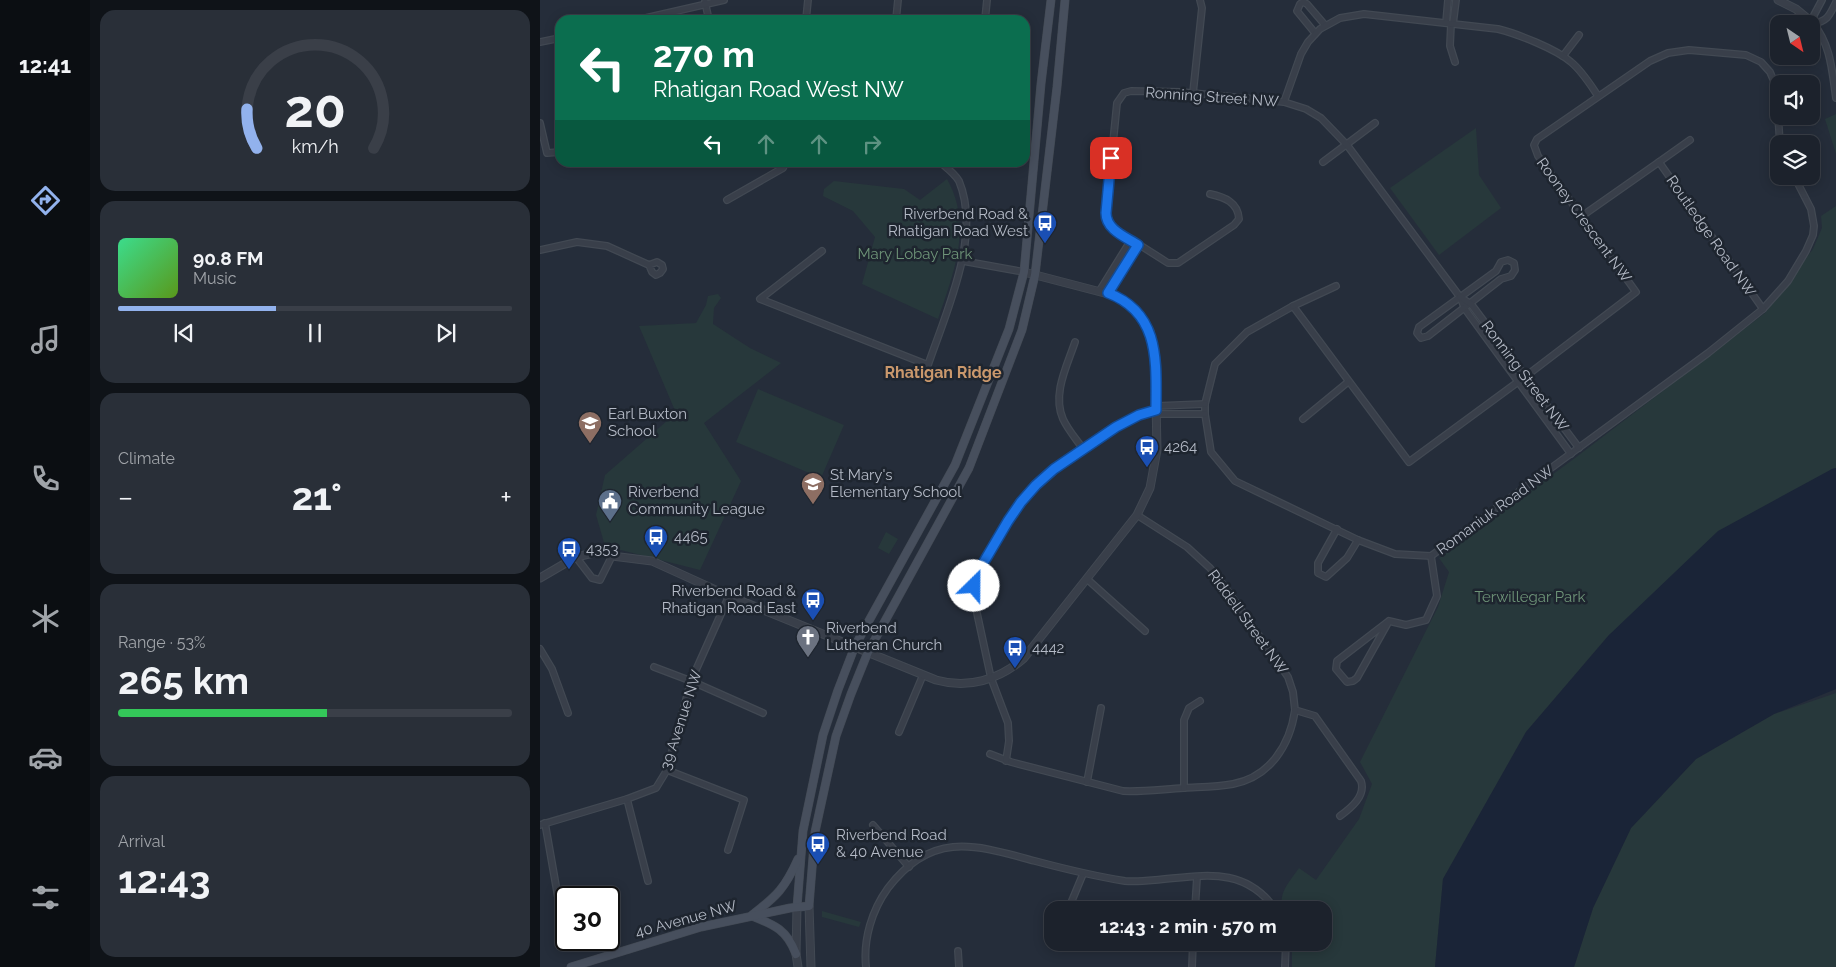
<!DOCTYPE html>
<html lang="en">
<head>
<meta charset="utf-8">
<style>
	body { margin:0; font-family:Raleway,sans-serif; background:#292f38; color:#f1f3f6; height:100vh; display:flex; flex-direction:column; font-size:19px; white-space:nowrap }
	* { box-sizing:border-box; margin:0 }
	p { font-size:16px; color:#a0a4a9 }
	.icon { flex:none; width:28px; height:28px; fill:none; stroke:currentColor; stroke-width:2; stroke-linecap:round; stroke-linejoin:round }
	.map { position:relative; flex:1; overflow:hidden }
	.panel { display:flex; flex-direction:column; gap:10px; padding:10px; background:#0f1318; width:450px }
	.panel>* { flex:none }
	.top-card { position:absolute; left:15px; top:15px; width:475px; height:152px; border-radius:15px; box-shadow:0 2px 12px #0003,0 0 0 1px #3a3f48; background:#0b6e4f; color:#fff; overflow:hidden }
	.needle { width:32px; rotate:145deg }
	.tools { position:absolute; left:1230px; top:15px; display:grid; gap:10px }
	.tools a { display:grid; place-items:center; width:50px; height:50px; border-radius:10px; background:#1c222c; box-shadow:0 2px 12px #0003,0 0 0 1px #3a3f48; font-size:25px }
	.speed { position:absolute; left:15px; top:886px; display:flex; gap:10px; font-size:25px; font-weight:700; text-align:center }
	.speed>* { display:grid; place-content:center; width:65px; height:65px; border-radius:50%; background:#1c222c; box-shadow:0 2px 12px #0003,0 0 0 1px #3a3f48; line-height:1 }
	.speed .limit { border:2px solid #111; border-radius:8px; background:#fff; color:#111 }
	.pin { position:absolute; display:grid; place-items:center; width:42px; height:42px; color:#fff; margin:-21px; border-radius:10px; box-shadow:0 2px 8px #0006 }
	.me { position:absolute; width:55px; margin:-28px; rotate:23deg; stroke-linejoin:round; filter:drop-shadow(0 0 4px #0008) }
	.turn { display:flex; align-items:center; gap:18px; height:105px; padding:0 15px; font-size:22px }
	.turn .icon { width:65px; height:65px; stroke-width:2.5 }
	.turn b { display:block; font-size:35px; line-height:42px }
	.lanes { display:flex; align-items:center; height:48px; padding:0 15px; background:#0003; justify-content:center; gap:25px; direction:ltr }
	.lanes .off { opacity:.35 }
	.big { font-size:38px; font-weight:700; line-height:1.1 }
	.panel .widget { flex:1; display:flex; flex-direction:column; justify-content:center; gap:8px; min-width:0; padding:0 18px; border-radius:15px; background:#292f38 }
	.panel .dial { align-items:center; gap:0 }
	.dial svg { height:130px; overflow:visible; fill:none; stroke:#3a3f48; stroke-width:7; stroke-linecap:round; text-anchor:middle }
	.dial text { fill:#f1f3f6; stroke:none }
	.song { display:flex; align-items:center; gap:15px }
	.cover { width:60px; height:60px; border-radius:8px; background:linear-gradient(135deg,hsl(150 70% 55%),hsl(90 70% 35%)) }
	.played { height:5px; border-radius:2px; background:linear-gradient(90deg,#92b2ed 40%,#3a3f48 40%) }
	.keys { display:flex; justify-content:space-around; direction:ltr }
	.heat { display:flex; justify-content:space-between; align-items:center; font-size:28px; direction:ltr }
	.charge { height:8px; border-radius:4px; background:linear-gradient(90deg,#34c759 53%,#3a3f48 0) }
	.trip { position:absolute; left:504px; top:901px; width:288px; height:50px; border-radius:15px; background:#1c222c; box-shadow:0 2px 12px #0003,0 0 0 1px #3a3f48; font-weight:700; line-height:50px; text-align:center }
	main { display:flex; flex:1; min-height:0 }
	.tabs { display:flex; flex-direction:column; width:90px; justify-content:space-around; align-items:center; background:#0b0e12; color:#a0a4a9 }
	.tabs .icon { width:35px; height:35px }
	.tabs .selected { color:#92b2ed }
	.tabs b { font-size:22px; color:#f1f3f6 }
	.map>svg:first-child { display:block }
	.green { fill:#27383b }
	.water { fill:#1a2437 }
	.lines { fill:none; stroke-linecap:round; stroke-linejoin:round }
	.minor-casing { stroke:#424953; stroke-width:8 }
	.tertiary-casing { stroke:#424953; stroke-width:9 }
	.secondary-casing { stroke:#424953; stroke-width:9 }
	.minor { stroke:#393f4a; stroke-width:5.5 }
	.tertiary { stroke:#393f4a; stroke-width:7 }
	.secondary { stroke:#474f5d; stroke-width:8 }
	.route-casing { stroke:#114b97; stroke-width:12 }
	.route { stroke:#1a73e8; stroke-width:9 }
	.labels { text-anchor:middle; stroke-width:5; stroke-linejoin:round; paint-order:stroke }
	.street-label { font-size:15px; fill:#b4bac6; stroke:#1e252f }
	.poi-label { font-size:15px; fill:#b4bac6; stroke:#1e252f; text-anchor:start }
	.park-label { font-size:15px; fill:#6e9478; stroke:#1e252f }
	.neighbourhood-label { font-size:16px; font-weight:bold; fill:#ca986c; stroke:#1e252f }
</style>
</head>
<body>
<main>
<nav class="tabs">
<b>12:41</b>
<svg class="icon selected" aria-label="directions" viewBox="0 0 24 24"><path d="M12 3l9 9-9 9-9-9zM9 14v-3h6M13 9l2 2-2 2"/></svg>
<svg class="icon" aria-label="music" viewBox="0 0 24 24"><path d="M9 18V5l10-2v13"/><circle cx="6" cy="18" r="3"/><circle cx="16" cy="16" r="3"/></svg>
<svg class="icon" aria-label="phone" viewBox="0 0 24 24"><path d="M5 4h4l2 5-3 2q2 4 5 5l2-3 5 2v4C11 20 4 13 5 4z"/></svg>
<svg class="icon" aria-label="climate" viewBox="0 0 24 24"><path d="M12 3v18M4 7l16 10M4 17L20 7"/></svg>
<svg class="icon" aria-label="car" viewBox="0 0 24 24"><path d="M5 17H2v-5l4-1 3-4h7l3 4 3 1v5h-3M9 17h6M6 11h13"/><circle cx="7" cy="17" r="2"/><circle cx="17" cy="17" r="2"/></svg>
<svg class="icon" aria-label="filters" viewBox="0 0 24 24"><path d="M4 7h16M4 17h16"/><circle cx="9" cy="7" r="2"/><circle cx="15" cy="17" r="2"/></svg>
</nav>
<section class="panel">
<div class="widget dial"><svg viewBox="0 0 100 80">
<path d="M14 69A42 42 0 1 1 86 69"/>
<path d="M14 69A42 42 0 0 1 8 45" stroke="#92b2ed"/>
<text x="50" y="56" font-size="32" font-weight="700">20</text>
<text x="50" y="72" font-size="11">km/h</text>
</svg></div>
<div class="widget">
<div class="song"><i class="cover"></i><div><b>90.8 FM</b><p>Music</p></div></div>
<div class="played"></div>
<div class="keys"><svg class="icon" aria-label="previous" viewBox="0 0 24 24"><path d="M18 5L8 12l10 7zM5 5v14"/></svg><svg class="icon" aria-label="pause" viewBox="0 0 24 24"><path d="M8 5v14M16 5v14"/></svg><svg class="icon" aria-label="next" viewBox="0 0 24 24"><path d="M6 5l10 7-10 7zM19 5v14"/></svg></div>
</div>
<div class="widget"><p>Climate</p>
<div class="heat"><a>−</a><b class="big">21°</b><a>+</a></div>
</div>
<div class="widget"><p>Range · 53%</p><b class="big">265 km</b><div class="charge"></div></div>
<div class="widget"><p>Arrival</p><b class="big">12:43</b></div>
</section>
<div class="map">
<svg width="1296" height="967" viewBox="0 0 1296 967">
	<rect width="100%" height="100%" fill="#252d3a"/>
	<g class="green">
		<polygon points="1296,114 1296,154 1285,119"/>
		<polygon points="936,128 939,175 961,208 899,255 850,188"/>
		<path d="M407,179C433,225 414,272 398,319L322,284L335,237L313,211L283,196L284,189L294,181L364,189L380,200Z"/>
		<path d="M1296,206V468L1292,469L1069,635L986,732L903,879L895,967H752V943L782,942V910H743C737,894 750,881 759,868L776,880L819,819L832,784L820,762L898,607L909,572L899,558L1035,458L1225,313L1273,249L1282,228L1281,216Z"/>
		<polygon points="178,294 181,298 174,308 173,324 210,348 241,363 164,423 201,481 160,570 65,546 56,515 65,475 136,413 99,326 156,323 166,305 168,296"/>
		<polygon points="218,389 304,425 281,478 196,442"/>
		<polygon points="346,532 358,539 349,554 338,548"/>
		<polygon points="1296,693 1296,967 1034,967 1053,908 1091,828 1156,759 1234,714"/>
		<polygon points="282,911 321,922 319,927 282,917"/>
	</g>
	<polygon class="water" points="1296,468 1296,689 1234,714 1156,759 1091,828 1053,908 1034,967 895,967 903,879 986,732 1069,635 1178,531 1292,469"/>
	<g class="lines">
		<g class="minor-casing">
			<g id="minor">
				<polyline points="165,2 169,20"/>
				<polyline points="97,20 184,0"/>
				<polyline points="266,20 268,0"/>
				<polyline points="356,20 358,0"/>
				<polyline points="445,20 447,0"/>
				<polyline points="906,23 908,0"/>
				<path d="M1273,23C1291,45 1292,71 1296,98"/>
				<path d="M1273,23C1288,22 1290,14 1296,2"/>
				<polyline points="1273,23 1274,15 1282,0"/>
				<polyline points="911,24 910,46 915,62"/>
				<polyline points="913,24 916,0"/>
				<polyline points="775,33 757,11 760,4 763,2 767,4 785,25"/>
				<polyline points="0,42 20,38"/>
				<polyline points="1023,56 1039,35"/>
				<polyline points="653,93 662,8 660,0"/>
				<path d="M744,102L761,54L768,42L780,29L800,18L824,14L958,29C978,34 1016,49 1031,62C1042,71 1050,84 1058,96"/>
				<polyline points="0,123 7,153 20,152"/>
				<polyline points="1240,144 1236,86 1230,72 1221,62 1206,55 1149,50 1128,53 1110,61 997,139 994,145 998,156 1096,292 986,376 869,462 753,306 707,332 675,364 665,404 665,414 671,452 695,481 818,540 855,554 891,556 1168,353 1223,309 1248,281 1266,251 1273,235 1274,226 1271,209 1254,176"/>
				<polyline points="783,162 835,123"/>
				<polyline points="1119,162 1150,140"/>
				<polyline points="407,168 414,162"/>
				<path d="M670,194C684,197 698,202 699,219L694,225L638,263H628L570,226L566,220V213L577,103L584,93L591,91L641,92L744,102L766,109L781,118L807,145L920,297L925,309L1031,454"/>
				<polyline points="187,200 243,168 246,162"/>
				<polyline points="1042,216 1119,162 1223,309"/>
				<polyline points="0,250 37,242 67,246 109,265 112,272 116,275 120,273 123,269 122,265 117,262 109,265"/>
				<path d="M282,251L220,299L388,365C406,312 442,236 419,181C415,174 406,167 400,162"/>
				<polygon points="968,260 974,263 975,270 971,276 961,279 888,336 881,338 877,333 879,327 956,271 961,262"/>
				<polyline points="423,261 484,272"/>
				<polyline points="560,290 591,240"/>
				<polyline points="568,293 598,245"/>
				<polyline points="920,297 931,304 1039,448"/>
				<polyline points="753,306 796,286"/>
				<path d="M535,342C527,366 512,394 523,419C528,430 537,440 543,449"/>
				<polyline points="616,406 665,404"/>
				<polyline points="616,414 665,414"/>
				<polyline points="763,419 808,382"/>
				<path d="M597,515L647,547L670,568L685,587L748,677L753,692L755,710L775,716L821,781C826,796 811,808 800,816"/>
				<polyline points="797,529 778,563 778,573 786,577 807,558 818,540"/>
				<polyline points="36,557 52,578 60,580 72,556"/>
				<polyline points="547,579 605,631"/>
				<polyline points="849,621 817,678 813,681 807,682 796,669 797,661 849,621 866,625 886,620 897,596 891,556"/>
				<polyline points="0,649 12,669 28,713"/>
				<polyline points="114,667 151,681 223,713"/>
				<polyline points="359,732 383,675"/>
				<path d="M450,754L471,762L583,791C603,792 624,789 644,788C660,787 677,787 693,784C730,777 750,745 755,710"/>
				<polyline points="466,761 469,741 468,723 451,678 435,604 435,579 475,510 496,485 514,469 576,427 599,415 616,410"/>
				<polyline points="127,770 204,800 188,850"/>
				<polyline points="547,782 561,708"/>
				<polyline points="644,788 644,720 649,708 660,701"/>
				<polyline points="87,799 108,881"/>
				<polyline points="5,823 19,903"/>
				<polyline points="0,825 87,799 116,788 127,770 151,681 189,596"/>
				<polyline points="333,825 369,867"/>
				<polyline points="528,910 543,874"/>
				<polyline points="655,910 657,877"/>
				<polyline points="418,951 419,967"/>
				<path d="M326,967C323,939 332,910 348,888C392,830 436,845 495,861C525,869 554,876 585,881C594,882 605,881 615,880C663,876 704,865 736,910"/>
				<polyline points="652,967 653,942"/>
				<polyline points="745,967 746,942"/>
			</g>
		</g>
		<g class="tertiary-casing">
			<g id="tertiary">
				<polyline points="1238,0 1256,9 1273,23"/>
				<path d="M0,578L36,557L62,551L72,556L112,561L189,596L396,680C428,689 459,680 484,658L597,515L610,488L617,450L615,354L610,331L596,311L576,296L484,272"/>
				<polyline points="269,906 271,967"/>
				<polyline points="257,907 256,954 258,967"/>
			</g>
		</g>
		<g class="secondary-casing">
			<g id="secondary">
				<polyline points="257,907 263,831 283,735 298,690 315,646 415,465 469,329 484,272 501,84 511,0"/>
				<path d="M212,915C237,896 245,888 258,859"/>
				<path d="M212,916C235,925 247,930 256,954"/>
				<polyline points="31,967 161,927 250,908 269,906 275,832 296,736 311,694 328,652 429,468 482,330 495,275 517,87 525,0"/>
			</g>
		</g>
		<use href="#minor" class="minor"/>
		<use href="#tertiary" class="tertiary"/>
		<use href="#secondary" class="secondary"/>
	</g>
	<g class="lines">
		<g class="route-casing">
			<path id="route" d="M434,586L438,572L468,521L481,502L496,485L514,469L576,427L599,415L616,410C616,363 621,313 568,293L598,245C586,237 566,230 566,213L571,158"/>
		</g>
		<use href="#route" class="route"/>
	</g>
	<defs>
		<g id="bus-pin" transform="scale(1.25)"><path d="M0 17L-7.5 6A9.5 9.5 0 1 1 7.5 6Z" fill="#1a4fb4" stroke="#1e252f"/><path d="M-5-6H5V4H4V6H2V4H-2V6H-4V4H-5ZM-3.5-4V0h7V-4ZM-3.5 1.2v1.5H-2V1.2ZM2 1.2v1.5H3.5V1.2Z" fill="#fff"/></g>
		<g id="school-pin" transform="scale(1.25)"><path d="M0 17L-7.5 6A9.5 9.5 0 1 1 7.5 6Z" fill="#8d6e63" stroke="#1e252f"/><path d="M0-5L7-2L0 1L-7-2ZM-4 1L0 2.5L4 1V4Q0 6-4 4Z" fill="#fff"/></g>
		<g id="civic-pin" transform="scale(1.25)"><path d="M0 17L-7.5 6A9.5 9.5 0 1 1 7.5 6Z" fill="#5c6f8a" stroke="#1e252f"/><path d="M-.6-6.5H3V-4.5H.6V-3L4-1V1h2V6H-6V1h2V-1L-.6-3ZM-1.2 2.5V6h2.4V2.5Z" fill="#fff"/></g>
		<g id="church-pin" transform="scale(1.25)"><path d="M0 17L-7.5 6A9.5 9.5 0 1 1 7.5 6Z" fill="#6b7280" stroke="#1e252f"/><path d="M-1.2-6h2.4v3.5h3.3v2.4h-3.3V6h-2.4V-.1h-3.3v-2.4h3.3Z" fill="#fff"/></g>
	</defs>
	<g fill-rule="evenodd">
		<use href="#bus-pin" x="505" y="223"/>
		<use href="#school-pin" x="50" y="423"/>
		<use href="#bus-pin" x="607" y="447"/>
		<use href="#school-pin" x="273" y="484"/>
		<use href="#civic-pin" x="70" y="501"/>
		<use href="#bus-pin" x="116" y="537"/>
		<use href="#bus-pin" x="29" y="549"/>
		<use href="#bus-pin" x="273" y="600"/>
		<use href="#church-pin" x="268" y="637"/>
		<use href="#bus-pin" x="475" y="648"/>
		<use href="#bus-pin" x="278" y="844"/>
	</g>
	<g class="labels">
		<g class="street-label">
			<text transform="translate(672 97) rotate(4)" y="5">Ronning Street NW</text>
			<text transform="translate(1044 220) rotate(54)" y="5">Rooney Crescent NW</text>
			<text transform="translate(1171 236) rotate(55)" y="5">Routledge Road NW</text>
			<text transform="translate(985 376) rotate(53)" y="5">Ronning Street NW</text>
			<text transform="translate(955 510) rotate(-36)" y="5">Romaniuk Road NW</text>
			<text transform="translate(708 622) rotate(54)" y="5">Riddell Street NW</text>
			<text transform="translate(141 720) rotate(-72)" y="5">39 Avenue NW</text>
			<text transform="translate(146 919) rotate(-15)" y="5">40 Avenue NW</text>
		</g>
		<g class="poi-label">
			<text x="488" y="219" text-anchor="end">Riverbend Road &amp;<tspan x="488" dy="17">Rhatigan Road West</tspan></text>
			<text x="68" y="419">Earl Buxton<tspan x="68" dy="17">School</tspan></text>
			<text x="624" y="452">4264</text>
			<text x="290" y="480">St Mary's<tspan x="290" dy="17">Elementary School</tspan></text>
			<text x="88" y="497">Riverbend<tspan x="88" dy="17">Community League</tspan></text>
			<text x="134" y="542">4465</text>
			<text x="46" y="554">4353</text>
			<text x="256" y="596" text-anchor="end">Riverbend Road &amp;<tspan x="256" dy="17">Rhatigan Road East</tspan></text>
			<text x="286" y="633">Riverbend<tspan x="286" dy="17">Lutheran Church</tspan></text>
			<text x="492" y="653">4442</text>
			<text x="296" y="840">Riverbend Road<tspan x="296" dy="17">&amp; 40 Avenue</tspan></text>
		</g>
		<g class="park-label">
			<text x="375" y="259">Mary Lobay Park</text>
			<text x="990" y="602">Terwillegar Park</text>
		</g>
		<g class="neighbourhood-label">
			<text x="403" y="378">Rhatigan Ridge</text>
		</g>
	</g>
</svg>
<div class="tools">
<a><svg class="needle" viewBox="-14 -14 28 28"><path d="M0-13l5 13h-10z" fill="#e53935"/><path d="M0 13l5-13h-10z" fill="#a0a4a9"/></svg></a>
<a><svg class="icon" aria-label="sound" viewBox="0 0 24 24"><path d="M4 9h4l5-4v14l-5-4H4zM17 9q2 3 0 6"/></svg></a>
<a><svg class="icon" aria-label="layers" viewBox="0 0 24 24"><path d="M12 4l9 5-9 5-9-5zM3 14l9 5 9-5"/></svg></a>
</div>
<div class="speed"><div class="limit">30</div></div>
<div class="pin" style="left:571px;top:158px;background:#d93025"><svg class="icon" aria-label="arrive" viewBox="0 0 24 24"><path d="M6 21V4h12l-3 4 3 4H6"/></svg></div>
<svg class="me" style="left:434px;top:586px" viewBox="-20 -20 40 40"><circle r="19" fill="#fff"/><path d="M0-13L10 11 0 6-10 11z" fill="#1a73e8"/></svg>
<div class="trip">12:43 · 2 min · 570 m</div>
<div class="top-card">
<div class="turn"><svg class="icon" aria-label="left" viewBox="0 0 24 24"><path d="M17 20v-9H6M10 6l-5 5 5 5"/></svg><div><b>270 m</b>Rhatigan Road West NW</div></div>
<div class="lanes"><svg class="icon" aria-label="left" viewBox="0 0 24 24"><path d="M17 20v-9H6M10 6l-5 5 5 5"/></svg><svg class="icon off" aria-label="ahead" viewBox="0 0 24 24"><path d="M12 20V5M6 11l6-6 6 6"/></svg><svg class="icon off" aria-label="ahead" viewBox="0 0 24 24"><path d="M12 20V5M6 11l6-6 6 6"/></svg><svg class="icon off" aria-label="right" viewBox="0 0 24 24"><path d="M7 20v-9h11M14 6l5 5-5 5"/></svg></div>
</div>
</div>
</main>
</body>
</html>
